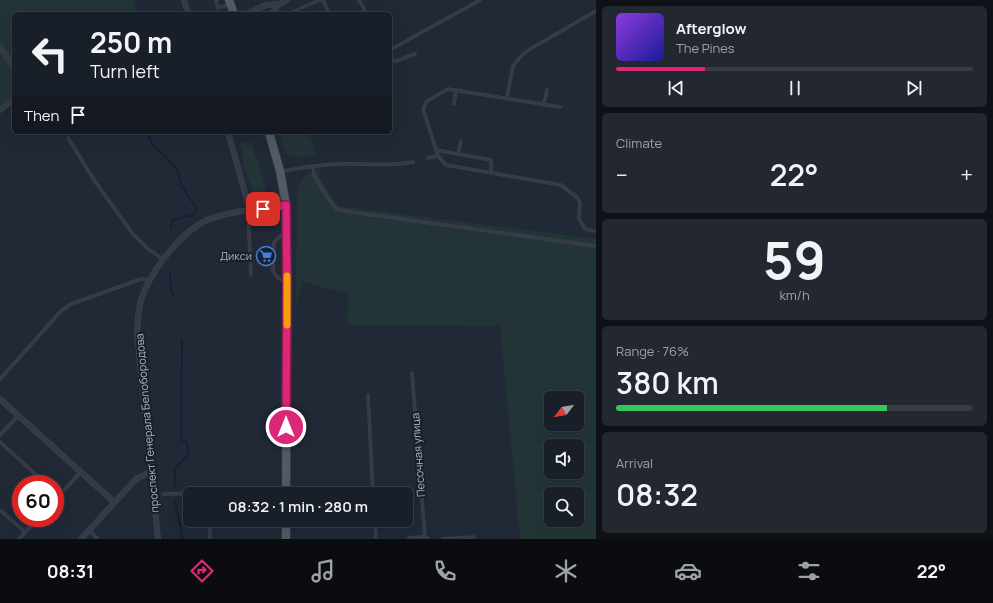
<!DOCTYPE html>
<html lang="en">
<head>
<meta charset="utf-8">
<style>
	body { margin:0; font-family:Manrope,sans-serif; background:#222730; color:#f1f3f6; height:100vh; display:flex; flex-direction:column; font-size:15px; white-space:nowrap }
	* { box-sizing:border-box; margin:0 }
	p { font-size:13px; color:#9fa2a8 }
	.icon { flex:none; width:22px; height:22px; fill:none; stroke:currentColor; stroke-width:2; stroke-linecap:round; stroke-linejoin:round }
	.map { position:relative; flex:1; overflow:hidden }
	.details { display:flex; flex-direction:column; gap:6px; padding:6px; background:#0e1116; width:397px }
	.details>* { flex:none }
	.banner { position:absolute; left:12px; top:12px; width:380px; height:122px; border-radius:6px; box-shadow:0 4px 16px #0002,0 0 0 1px #373d45; background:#191f28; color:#f1f3f6; overflow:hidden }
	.needle { width:26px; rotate:239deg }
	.fabs { position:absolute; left:544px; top:391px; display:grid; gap:8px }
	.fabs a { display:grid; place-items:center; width:40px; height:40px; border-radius:6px; background:#191f28; box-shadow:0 4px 16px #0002,0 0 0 1px #373d45; font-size:20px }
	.speed { position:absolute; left:12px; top:475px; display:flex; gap:8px; font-size:20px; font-weight:700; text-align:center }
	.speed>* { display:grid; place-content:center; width:52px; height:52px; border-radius:50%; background:#191f28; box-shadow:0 4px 16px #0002,0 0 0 1px #373d45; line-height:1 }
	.speed .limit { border:6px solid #d22; background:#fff; color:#111 }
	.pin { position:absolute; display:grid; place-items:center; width:34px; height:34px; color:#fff; margin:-17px; border-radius:8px; box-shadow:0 2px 6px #0006 }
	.me { position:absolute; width:44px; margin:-22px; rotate:0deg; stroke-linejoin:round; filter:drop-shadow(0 0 3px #0008) }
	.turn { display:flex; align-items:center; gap:14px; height:84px; padding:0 12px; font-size:18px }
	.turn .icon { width:52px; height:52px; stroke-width:2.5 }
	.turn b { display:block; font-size:28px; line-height:34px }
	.then { display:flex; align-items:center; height:38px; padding:0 12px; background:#0003; gap:8px; font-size:15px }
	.big { font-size:30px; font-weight:600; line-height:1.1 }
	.details .tile { flex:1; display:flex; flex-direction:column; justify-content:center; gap:6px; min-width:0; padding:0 14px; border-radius:6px; background:#222730 }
	.details .dial { align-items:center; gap:0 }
	.dial b { font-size:52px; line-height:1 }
	.song { display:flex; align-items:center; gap:12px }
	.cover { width:48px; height:48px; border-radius:6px; background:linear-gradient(135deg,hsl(270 70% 55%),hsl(240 70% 35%)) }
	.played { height:4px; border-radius:2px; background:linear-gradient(90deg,#db2777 25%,#373d45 25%) }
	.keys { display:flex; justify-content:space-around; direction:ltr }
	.heat { display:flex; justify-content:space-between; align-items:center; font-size:22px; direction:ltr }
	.charge { height:6px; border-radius:3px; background:linear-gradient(90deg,#34c759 76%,#373d45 0) }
	.trip { position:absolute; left:183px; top:487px; width:230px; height:40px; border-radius:6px; background:#191f28; box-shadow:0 4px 16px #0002,0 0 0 1px #373d45; font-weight:600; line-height:40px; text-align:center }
	.tabs { display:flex; height:64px; justify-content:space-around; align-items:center; background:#0a0c10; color:#9fa2a8 }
	.tabs .icon { width:28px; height:28px }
	.tabs .active { color:#db2777 }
	.tabs b { font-size:18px; color:#f1f3f6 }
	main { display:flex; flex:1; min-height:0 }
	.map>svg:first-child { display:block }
	.green { fill:#233437; fill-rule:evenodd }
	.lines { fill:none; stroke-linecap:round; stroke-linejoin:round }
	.stream { stroke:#152033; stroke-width:2 }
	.service-casing { stroke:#3e4450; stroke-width:3.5 }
	.minor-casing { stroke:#3e4450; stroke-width:6 }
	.primary-casing { stroke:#3e4450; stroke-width:9 }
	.service { stroke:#343b47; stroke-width:2.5 }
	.minor { stroke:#343b47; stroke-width:5 }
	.primary { stroke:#525a67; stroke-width:8 }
	.route-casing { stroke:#8e194d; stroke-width:10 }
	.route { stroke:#db2777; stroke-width:7 }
	.slow { stroke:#f59e0b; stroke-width:7 }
	.labels { text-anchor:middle; stroke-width:4; stroke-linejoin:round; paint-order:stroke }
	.poi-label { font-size:11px; fill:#aeb5c3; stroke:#1a202b; text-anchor:end }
	.street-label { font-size:11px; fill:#aeb5c3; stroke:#1a202b }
</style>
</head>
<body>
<main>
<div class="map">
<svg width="596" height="539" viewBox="0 0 596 539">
	<rect width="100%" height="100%" fill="#212936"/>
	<g class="green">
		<polygon points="0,0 134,0 137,14 14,14 14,97 5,103 0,104"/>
		<path d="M278,132H309L316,154C287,159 287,161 278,132Z"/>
		<polygon points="243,142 249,143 254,147 254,153 257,159 264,183 266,196 264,202 256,205 253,200 252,188 243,166 243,154 239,143"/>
		<path d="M319,169L321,180L338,206L596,239V539H520L500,326L347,325L348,294L311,284L303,281L296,307L297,190L303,177ZM551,398H577V424H551ZM551,446H577V472H551ZM551,494H577V520H551Z"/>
	</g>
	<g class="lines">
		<g class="stream">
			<polyline points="147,132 152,144 166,157 177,169 181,185 197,209 193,215 172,220 171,229"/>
			<polyline points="170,273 171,289 174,295"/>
			<polyline points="175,486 175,469 189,453 186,441 181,440 182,340"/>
			<polyline points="175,501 183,539"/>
		</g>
		<g class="service-casing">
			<g id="service">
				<polyline points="216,0 218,8 230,4"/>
				<polyline points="323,0 329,14"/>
				<polyline points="359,0 367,14"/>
				<polyline points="290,14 294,11 320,0"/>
				<polyline points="390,50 480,0"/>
				<polyline points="390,56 394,61 396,61 415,54"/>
				<polyline points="507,98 513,66 520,57 530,49 596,11"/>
				<polyline points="454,104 456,90"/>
				<polyline points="544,104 547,90"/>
				<polyline points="68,138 94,180 132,233 148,249 163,259"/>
				<polyline points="436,150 491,160 491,172"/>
				<polyline points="458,154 461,141"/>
				<polyline points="438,156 423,109 427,101 448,89 560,107"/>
				<polyline points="428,158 438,156 446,165 561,185 578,198 580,204 579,219 585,229 596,231"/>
				<polyline points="313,166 314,175 326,195 336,209 344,211 596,246"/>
				<path d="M282,171C302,168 321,164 341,164C365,163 390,167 413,162"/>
				<polyline points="248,211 251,275"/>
				<polyline points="285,232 274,242 273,272 278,278 286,282"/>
				<polyline points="412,373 425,537"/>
				<polyline points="0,379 61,311 71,304 141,279 150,280"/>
				<polyline points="368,395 373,494"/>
				<polyline points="0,435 18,416"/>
				<polyline points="0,442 46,484"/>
				<polyline points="163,494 210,493"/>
				<polyline points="210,494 270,494"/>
				<polyline points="55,500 81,472"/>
				<polyline points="0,510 25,532"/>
				<polyline points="210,520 210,539"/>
				<polyline points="375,520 376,539"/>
				<polyline points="89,530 98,539"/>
				<polyline points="19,539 38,518"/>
				<polyline points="443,539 474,537"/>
			</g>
		</g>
		<g class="minor-casing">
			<g id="minor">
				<polyline points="184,0 188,14"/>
				<polyline points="246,14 266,5 279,4"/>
				<polyline points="271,14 279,4 287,0"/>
				<polyline points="0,47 14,67"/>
				<polyline points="0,110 14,99"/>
				<polyline points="228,132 250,211"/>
				<polyline points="0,399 114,502"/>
				<polyline points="81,539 136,479 152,471"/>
				<path d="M158,539L137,333C138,323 138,310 141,300C150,272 179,234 205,221C226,211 262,209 286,205"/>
				<polyline points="410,539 425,538 427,539"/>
			</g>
		</g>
		<g class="primary-casing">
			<g id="primary">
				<polyline points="229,0 234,14"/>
				<polyline points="269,132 280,171 286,205 287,283 286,494"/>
				<polyline points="286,520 286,539"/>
			</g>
		</g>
		<use href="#service" class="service"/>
		<use href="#minor" class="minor"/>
		<use href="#primary" class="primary"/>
	</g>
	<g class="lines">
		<g class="route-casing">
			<polyline id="route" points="263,209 286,205 287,283 286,427"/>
		</g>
		<use href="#route" class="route"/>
		<polyline class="slow" points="287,325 287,276"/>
	</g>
	<defs>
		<g id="supermarket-ring" transform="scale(1)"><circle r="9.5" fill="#1a202b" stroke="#3f7fe0" stroke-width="1.5"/><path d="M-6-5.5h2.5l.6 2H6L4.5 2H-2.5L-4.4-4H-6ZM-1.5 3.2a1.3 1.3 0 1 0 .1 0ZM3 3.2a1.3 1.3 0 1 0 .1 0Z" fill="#3f7fe0"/></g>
	</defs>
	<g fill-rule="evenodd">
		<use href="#supermarket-ring" x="266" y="256"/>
	</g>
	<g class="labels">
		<g class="poi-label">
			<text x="252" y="260">Дикси</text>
		</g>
		<g class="street-label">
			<text transform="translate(147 423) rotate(-95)" y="4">проспект Генерала Белобородова</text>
			<text transform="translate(418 455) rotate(-94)" y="4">Песочная улица</text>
		</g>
	</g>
</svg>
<div class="fabs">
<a><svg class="needle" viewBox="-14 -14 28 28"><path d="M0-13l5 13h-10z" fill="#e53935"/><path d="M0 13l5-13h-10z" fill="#9fa2a8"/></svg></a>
<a><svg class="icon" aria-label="sound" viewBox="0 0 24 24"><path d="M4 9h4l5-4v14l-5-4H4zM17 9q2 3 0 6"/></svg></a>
<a><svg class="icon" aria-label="search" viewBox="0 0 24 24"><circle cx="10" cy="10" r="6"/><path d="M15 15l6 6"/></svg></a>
</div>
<div class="speed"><div class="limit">60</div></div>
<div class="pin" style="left:263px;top:209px;background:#d93025"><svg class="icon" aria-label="arrive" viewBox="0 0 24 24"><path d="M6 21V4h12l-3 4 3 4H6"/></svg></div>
<svg class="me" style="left:286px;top:427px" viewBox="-20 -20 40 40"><circle r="17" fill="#db2777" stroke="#fff" stroke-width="3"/><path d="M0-11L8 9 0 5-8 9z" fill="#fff"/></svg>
<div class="trip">08:32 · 1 min · 280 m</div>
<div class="banner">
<div class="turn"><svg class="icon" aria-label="left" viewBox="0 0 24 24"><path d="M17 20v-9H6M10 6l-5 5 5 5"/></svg><div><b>250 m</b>Turn left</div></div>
<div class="then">Then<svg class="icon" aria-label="arrive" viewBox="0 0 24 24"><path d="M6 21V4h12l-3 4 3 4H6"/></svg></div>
</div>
</div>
<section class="details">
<div class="tile">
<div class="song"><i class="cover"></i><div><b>Afterglow</b><p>The Pines</p></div></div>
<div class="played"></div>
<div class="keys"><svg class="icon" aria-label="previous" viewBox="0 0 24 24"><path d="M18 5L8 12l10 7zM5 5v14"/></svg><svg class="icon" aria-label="pause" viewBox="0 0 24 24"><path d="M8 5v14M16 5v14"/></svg><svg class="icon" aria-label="next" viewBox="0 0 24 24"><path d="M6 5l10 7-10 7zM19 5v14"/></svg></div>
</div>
<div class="tile"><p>Climate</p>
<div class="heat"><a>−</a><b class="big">22°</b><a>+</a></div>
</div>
<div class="tile dial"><b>59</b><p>km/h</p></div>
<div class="tile"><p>Range · 76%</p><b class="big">380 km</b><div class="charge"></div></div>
<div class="tile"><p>Arrival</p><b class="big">08:32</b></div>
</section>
</main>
<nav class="tabs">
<b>08:31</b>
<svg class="icon active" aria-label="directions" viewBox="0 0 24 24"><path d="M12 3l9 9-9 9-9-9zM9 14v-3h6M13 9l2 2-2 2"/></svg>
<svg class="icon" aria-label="music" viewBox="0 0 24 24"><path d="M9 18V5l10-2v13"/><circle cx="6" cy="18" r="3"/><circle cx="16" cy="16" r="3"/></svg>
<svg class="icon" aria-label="phone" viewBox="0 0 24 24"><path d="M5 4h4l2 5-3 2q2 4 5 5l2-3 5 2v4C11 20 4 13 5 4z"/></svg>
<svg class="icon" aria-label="climate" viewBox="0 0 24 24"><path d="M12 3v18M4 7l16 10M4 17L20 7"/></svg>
<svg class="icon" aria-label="car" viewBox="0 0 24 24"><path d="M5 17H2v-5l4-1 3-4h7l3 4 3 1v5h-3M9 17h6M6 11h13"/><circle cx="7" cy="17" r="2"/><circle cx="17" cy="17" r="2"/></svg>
<svg class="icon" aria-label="filters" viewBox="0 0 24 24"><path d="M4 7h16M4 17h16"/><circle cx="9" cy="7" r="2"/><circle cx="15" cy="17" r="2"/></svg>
<b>22°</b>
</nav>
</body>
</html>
